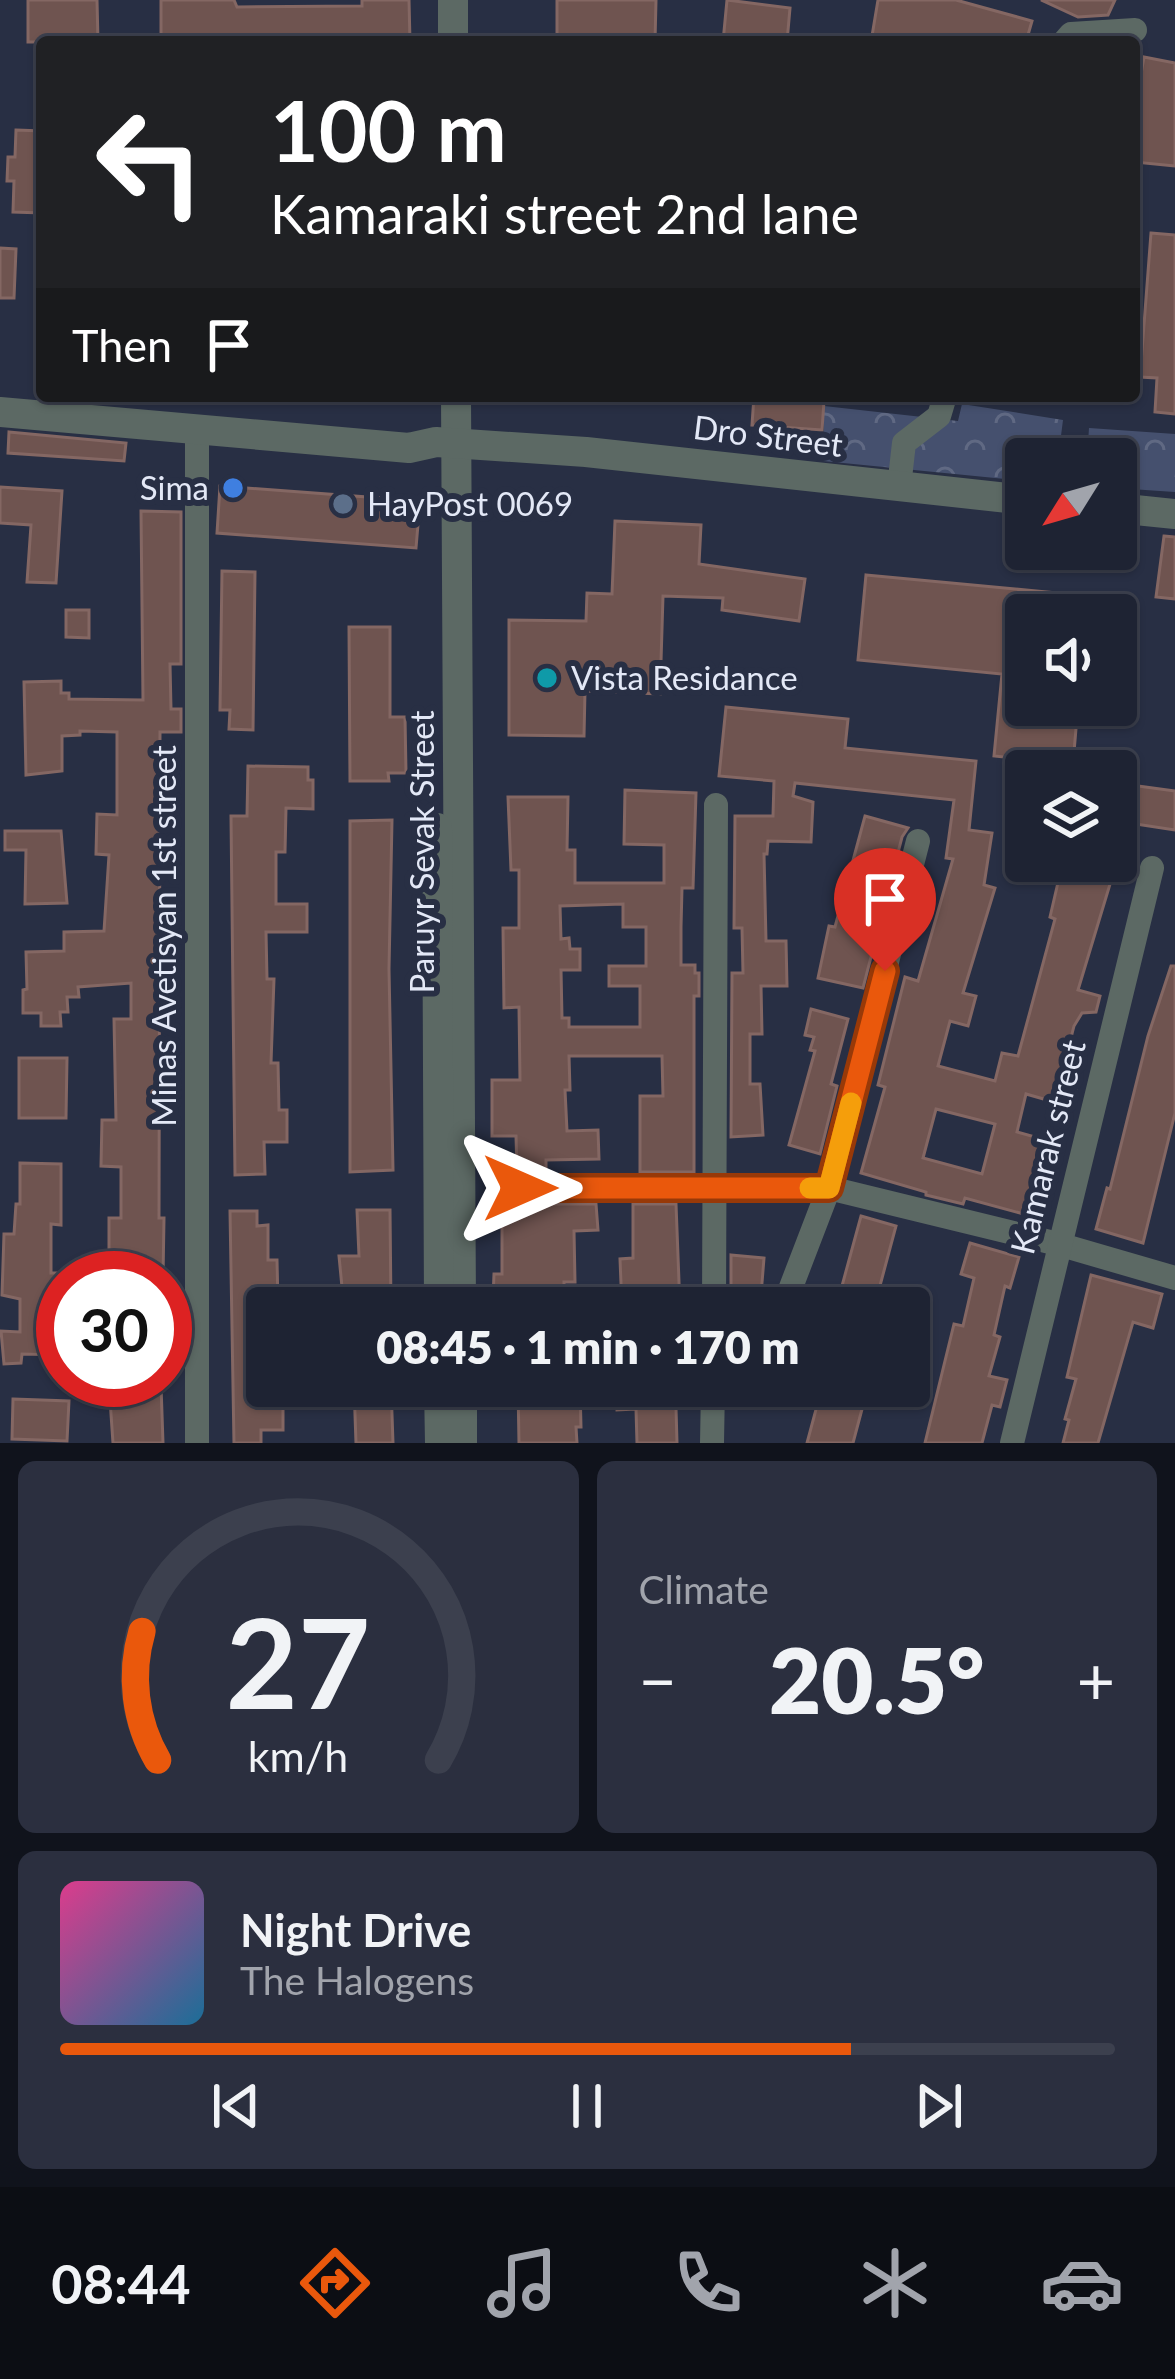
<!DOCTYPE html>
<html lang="en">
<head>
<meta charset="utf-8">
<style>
	body { margin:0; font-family:Lato,sans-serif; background:#2b2f3f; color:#f1f3f6; height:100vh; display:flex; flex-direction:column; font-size:45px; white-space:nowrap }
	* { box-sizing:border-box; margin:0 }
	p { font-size:39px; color:#a1a4ac }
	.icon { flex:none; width:66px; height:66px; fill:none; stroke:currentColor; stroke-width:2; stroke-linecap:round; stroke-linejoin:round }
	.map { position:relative; height:1443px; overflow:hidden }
	.drawer { display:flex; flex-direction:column; gap:18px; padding:18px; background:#10131c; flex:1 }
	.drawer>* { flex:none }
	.banner { position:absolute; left:36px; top:36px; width:1104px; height:366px; border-radius:12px; box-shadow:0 3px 9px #0004,0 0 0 3px #3c404e; background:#202124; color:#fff; overflow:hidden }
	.needle { width:78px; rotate:233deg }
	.fabs { position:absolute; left:1005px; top:438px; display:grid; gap:24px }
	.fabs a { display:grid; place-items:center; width:132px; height:132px; border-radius:12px; background:#1e2333; box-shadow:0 3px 9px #0004,0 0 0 3px #3c404e; font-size:60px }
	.speed { position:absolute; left:36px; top:1251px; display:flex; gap:24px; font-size:60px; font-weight:700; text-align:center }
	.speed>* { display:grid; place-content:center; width:156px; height:156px; border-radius:50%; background:#1e2333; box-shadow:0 3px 9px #0004,0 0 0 3px #3c404e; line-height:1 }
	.speed .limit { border:18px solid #d22; background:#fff; color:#111 }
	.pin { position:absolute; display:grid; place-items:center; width:102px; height:102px; color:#fff; margin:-123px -51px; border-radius:50% 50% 50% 0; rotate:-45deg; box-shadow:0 0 12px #0007 }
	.pin .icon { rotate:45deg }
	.me { position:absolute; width:132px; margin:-66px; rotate:90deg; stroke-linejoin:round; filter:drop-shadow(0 0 9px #0008) }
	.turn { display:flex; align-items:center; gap:42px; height:252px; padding:0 36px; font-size:54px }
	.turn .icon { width:156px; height:156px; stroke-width:2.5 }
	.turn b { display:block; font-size:84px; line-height:102px }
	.then { display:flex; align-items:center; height:114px; padding:0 36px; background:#0003; gap:24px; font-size:45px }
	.big { font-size:90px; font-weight:800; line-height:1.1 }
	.drawer .card { flex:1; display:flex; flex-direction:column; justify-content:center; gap:18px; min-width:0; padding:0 42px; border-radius:18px; background:#2b2f3f }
	.drawer .dial { align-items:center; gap:0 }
	.dial svg { height:312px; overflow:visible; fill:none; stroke:#3c404e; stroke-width:7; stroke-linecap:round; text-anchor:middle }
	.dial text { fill:#f1f3f6; stroke:none }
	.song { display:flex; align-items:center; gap:36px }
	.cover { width:144px; height:144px; border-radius:18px; background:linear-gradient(135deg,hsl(330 70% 55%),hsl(200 70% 35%)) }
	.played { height:12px; border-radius:6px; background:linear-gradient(90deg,#ea580c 75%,#3c404e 75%) }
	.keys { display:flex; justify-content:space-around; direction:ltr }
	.heat { display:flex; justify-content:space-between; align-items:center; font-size:66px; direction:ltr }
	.drawer .tiles { flex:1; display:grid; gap:18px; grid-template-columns:1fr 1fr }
	.card:last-child { grid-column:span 2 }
	.trip { position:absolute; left:246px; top:1287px; width:684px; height:120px; border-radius:12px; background:#1e2333; box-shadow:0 3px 9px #0004,0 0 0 3px #3c404e; font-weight:800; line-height:120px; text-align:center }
	.dock { display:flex; height:192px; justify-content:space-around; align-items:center; background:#0c0e14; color:#a1a4ac }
	.dock .icon { width:84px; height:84px }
	.dock .selected { color:#ea580c }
	.dock b { font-size:54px; color:#f1f3f6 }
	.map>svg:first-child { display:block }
	.forest { fill:url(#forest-crowns) }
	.building { fill:#6f5450; stroke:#846763; stroke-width:3; fill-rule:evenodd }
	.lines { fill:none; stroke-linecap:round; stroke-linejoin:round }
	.minor { stroke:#5c6964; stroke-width:24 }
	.tertiary { stroke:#5c6964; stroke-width:30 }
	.route-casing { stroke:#983908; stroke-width:30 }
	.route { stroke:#ea580c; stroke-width:21 }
	.slow { stroke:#f59e0b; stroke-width:21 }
	.shop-dot { fill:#3f7fe0; stroke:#282f44; stroke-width:4.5 }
	.service-dot { fill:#5c6f8a; stroke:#282f44; stroke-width:4.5 }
	.culture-dot { fill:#0f9aa8; stroke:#282f44; stroke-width:4.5 }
	.labels { text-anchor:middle; stroke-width:12; stroke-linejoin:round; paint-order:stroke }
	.street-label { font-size:33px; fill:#e3e8f6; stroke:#282f44 }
	.poi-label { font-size:33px; fill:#e3e8f6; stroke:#282f44; text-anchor:start }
</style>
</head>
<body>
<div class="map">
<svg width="1175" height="1443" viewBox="0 0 1175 1443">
	<defs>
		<pattern id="forest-crowns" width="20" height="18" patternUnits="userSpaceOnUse" patternTransform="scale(3)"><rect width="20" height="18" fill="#45506e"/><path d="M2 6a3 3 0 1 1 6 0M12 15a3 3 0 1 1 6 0" fill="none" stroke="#606983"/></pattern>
	</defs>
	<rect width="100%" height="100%" fill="#282f44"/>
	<g class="forest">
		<polygon points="962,404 1063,420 1058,459 1026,459 1026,481 823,461 824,406 958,421"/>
		<polygon points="1089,428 1175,434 1175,492 1116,488 1116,459 1087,459"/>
	</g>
	<g class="building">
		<polygon points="28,0 97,0 98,42 28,42"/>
		<polygon points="161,0 234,0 237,7 362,6 362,0 409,0 410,42 161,42"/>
		<polygon points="557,0 656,0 655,42 557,42"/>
		<polygon points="727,0 790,8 787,42 723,42"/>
		<polygon points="878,0 956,0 1032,21 1026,42 871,42"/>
		<polygon points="1041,0 1115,0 1108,15 1078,17"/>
		<polygon points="1144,57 1175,63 1175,166 1134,162 1134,114"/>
		<polygon points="16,130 42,131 42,213 13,212 14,181 7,181 8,157 15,157"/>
		<polygon points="1151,233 1175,235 1175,414 1155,412 1157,378 1140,377"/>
		<polygon points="0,248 16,249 14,298 0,298"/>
		<polygon points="754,396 824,401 822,430 752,425"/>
		<polygon points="9,432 126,443 124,461 8,453"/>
		<polygon points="220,486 420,501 416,548 217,533"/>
		<polygon points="0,487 62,491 56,583 27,582 31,525 0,523"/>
		<polygon points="141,511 181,512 181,664 170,664 171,709 181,709 181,732 160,732 159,1218 164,1218 163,1278 109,1278 109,1218 121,1218 121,1167 101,1166 102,1120 116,1120 114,1019 131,1019 131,983 78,987 79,997 67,997 68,1012 60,1012 61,1026 41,1026 41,1013 23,1013 23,990 27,989 26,952 64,951 64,932 104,931 109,855 96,854 97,814 117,815 117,732 80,731 80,735 62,736 62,771 26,775 24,682 61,681 61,693 69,693 69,699 143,700"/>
		<polygon points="615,521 701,525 699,564 805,579 799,621 722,610 723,598 663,596 660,694 585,691 584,736 509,735 509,620 586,621 587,593 612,594"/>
		<polygon points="1164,536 1175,537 1175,599 1156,597"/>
		<polygon points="222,571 255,572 253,730 229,729 230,710 220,710"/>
		<polygon points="866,575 1089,596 1087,615 1026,615 1026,705 1078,705 1073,764 994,756 1002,674 858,660"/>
		<polygon points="66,610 89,610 89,638 66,637"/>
		<polygon points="349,627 390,627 390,717 405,717 406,773 388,773 389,781 350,781"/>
		<path d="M726,707L848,719L845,748L976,761L969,830L992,833L984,885L995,888L963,993L976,996L968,1026L950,1021L938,1066L995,1081L1002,1053L1018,1056L1055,919L1050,917L1063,861H1117L1078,990L1100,996L1096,1012L1082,1013L1074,1026L1063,1069L1080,1074L1071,1107L1026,1094L1017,1132L1046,1140L1031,1216L965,1198L963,1204L926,1195V1192L861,1173L885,1087L878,1085L905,977L918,981L953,859L946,858L954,800L795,783L793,796L813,802L811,842L768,841L767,854H764L766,941H786L787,986H761L762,1034H750V1084H760L763,1135L731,1137L732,973H743L742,928H734L735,816H773L774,781L719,776ZM936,1109L995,1124L982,1174L923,1158Z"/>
		<polygon points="248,766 308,767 308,780 313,780 313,809 286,808 285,852 276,852 276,904 307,904 307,932 266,932 267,979 274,979 271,1063 278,1063 279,1110 287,1110 287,1142 264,1142 265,1174 235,1175 231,816 247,816"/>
		<polygon points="1116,783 1175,791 1175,830 1116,821"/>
		<path d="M625,790L696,793L693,888H682L681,927V965H695V973H699V996H694V1172H640V1096H663L662,1056H569L570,1090H565L567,1131L598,1130L599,1159L546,1160V1172L514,1173L505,1189L507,1197L520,1204H596L598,1230L574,1231L575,1282H564V1308H521L520,1298H493L494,1274H502V1203H488V1172H517L516,1136H492V1080H520L519,1007L504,1008L503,928H519V870H511L508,797H568L567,850H575V883H664V845L624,844ZM623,904V927H646V966H609V986H640V1027H569V1018H562L561,970H580V949H570L569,938L561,939L560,906Z"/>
		<polygon points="865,816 908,828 902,837 863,988 818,978 829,926 835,927"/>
		<polygon points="392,820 389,969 393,1170 350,1172 350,821"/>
		<polygon points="5,831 61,831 67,903 25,904 26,850 5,850"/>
		<polygon points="1171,966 1175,966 1175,1113 1143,1243 1096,1229 1107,1188 1110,1189 1148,1036"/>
		<polygon points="811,1009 848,1019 831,1084 837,1086 820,1154 789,1145 815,1051 810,1050 814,1037 805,1035"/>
		<polygon points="19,1058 67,1058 66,1118 19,1118"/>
		<polygon points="20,1163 61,1164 61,1225 51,1224 51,1273 63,1273 63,1355 22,1354 21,1363 4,1364 1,1331 20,1332 20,1299 2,1295 4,1234 14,1234 16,1204 20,1204"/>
		<polygon points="633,1204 676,1204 680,1308 622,1308 620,1259 633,1258"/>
		<polygon points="357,1210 390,1210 391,1308 344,1308 339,1256 359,1256"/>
		<polygon points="230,1211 257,1211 257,1226 268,1225 268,1260 277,1260 278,1304 265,1304 265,1342 267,1387 283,1387 283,1430 261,1430 261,1443 234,1443"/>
		<polygon points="861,1216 896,1226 874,1308 836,1308"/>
		<polygon points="970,1243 1019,1257 1010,1288 1005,1286 994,1335 1000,1337 989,1376 1007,1380 1000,1407 992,1405 982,1443 925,1443 954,1324 963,1326 974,1278 961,1274"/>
		<polygon points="731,1255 764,1258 761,1295 731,1292"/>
		<polygon points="1091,1275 1162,1294 1153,1328 1133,1322 1098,1443 1063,1443 1069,1420 1065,1419 1076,1379 1067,1377"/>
		<polygon points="109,1385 161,1385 163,1443 113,1443"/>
		<polygon points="354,1386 391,1386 393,1443 356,1443"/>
		<polygon points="518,1386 580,1386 581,1427 576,1427 577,1443 519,1443"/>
		<polygon points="616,1386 692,1386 692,1407 676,1408 677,1443 637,1443 636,1409 617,1410"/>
		<polygon points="822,1387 865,1398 853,1443 807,1443"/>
		<polygon points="13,1399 69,1401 67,1441 12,1439"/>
	</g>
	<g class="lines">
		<g class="minor">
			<polyline points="1064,42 1071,34 1135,30"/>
			<polyline points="197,429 197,1443"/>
			<polyline points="899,487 904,443 939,416 945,396"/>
			<polyline points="521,1188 829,1188 1058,1244 1175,1278"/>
			<polyline points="714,1308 716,805"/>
			<polyline points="783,1308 829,1188 918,841"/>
			<polyline points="712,1443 713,1386"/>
			<polyline points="1012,1443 1152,868"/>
		</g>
		<g class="tertiary">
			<polyline points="453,0 453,42"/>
			<polyline points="456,396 461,1308"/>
			<polyline points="0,412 409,448 436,442 586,452 1026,500"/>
			<polyline points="1116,508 1175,514"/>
			<polyline points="437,828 439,1308"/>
			<polyline points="439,1386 440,1443"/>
			<polyline points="462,1386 462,1443"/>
		</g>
	</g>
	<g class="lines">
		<g class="route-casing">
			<polyline id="route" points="520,1188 829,1188 885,971"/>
		</g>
		<use href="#route" class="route"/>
		<polyline class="slow" points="810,1188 829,1188 851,1103"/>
	</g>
	<circle class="shop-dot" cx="233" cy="488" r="12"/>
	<circle class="service-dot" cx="343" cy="504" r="12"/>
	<circle class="culture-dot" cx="547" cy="678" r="12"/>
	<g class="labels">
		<g class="street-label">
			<text transform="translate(768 436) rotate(7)" y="12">Dro Street</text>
			<text transform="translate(422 852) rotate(-90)" y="12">Paruyr Sevak Street</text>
			<text transform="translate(164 936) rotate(-90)" y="12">Minas Avetisyan 1st street</text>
			<text transform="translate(1048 1147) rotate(-76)" y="12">Kamarak street</text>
		</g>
		<g class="poi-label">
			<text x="209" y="500" text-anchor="end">Sima</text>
			<text x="367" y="516">HayPost 0069</text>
			<text x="571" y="690">Vista Residance</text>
		</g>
	</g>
</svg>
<div class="fabs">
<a><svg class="needle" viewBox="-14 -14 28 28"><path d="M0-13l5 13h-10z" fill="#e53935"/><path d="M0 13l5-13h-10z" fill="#a1a4ac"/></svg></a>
<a><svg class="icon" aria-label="sound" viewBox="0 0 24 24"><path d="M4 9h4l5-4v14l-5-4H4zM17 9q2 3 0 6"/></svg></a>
<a><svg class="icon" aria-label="layers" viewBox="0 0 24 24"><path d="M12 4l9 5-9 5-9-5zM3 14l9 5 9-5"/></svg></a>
</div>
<div class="speed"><div class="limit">30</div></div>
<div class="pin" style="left:885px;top:971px;background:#d93025"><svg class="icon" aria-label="arrive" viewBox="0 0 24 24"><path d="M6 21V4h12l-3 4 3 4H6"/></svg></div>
<svg class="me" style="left:520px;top:1188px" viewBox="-20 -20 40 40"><path d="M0-17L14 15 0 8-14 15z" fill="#ea580c" stroke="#fff" stroke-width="4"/></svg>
<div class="trip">08:45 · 1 min · 170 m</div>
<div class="banner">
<div class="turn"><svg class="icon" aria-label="left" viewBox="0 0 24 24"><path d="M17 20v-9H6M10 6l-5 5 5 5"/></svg><div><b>100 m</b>Kamaraki street 2nd lane</div></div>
<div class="then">Then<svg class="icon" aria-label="arrive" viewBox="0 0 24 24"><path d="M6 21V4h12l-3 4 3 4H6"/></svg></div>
</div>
</div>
<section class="drawer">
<div class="tiles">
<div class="card dial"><svg viewBox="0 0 100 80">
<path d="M14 69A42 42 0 1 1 86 69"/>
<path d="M14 69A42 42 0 0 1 10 36" stroke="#ea580c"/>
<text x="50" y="56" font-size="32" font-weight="700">27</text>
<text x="50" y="72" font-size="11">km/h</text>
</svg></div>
<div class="card"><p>Climate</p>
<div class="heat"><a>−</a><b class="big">20.5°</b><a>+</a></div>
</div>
<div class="card">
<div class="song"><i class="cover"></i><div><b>Night Drive</b><p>The Halogens</p></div></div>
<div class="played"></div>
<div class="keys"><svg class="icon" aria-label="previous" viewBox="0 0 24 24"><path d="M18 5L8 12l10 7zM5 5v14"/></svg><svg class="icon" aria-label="pause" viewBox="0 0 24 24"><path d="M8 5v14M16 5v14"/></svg><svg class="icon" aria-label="next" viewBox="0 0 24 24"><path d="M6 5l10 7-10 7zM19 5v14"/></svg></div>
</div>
</div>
</section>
<nav class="dock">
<b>08:44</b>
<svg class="icon selected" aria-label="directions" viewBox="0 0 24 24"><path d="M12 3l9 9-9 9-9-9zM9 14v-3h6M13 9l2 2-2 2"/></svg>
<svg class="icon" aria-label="music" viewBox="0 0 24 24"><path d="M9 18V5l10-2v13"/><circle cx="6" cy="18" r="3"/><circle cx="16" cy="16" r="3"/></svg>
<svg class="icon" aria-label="phone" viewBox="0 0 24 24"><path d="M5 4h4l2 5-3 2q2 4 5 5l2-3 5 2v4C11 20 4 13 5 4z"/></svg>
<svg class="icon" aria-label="climate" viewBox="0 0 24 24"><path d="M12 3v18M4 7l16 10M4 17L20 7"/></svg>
<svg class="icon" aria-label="car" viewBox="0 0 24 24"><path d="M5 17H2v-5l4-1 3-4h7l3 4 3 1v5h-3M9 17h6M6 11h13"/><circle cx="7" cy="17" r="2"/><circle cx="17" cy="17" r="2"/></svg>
</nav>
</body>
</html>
